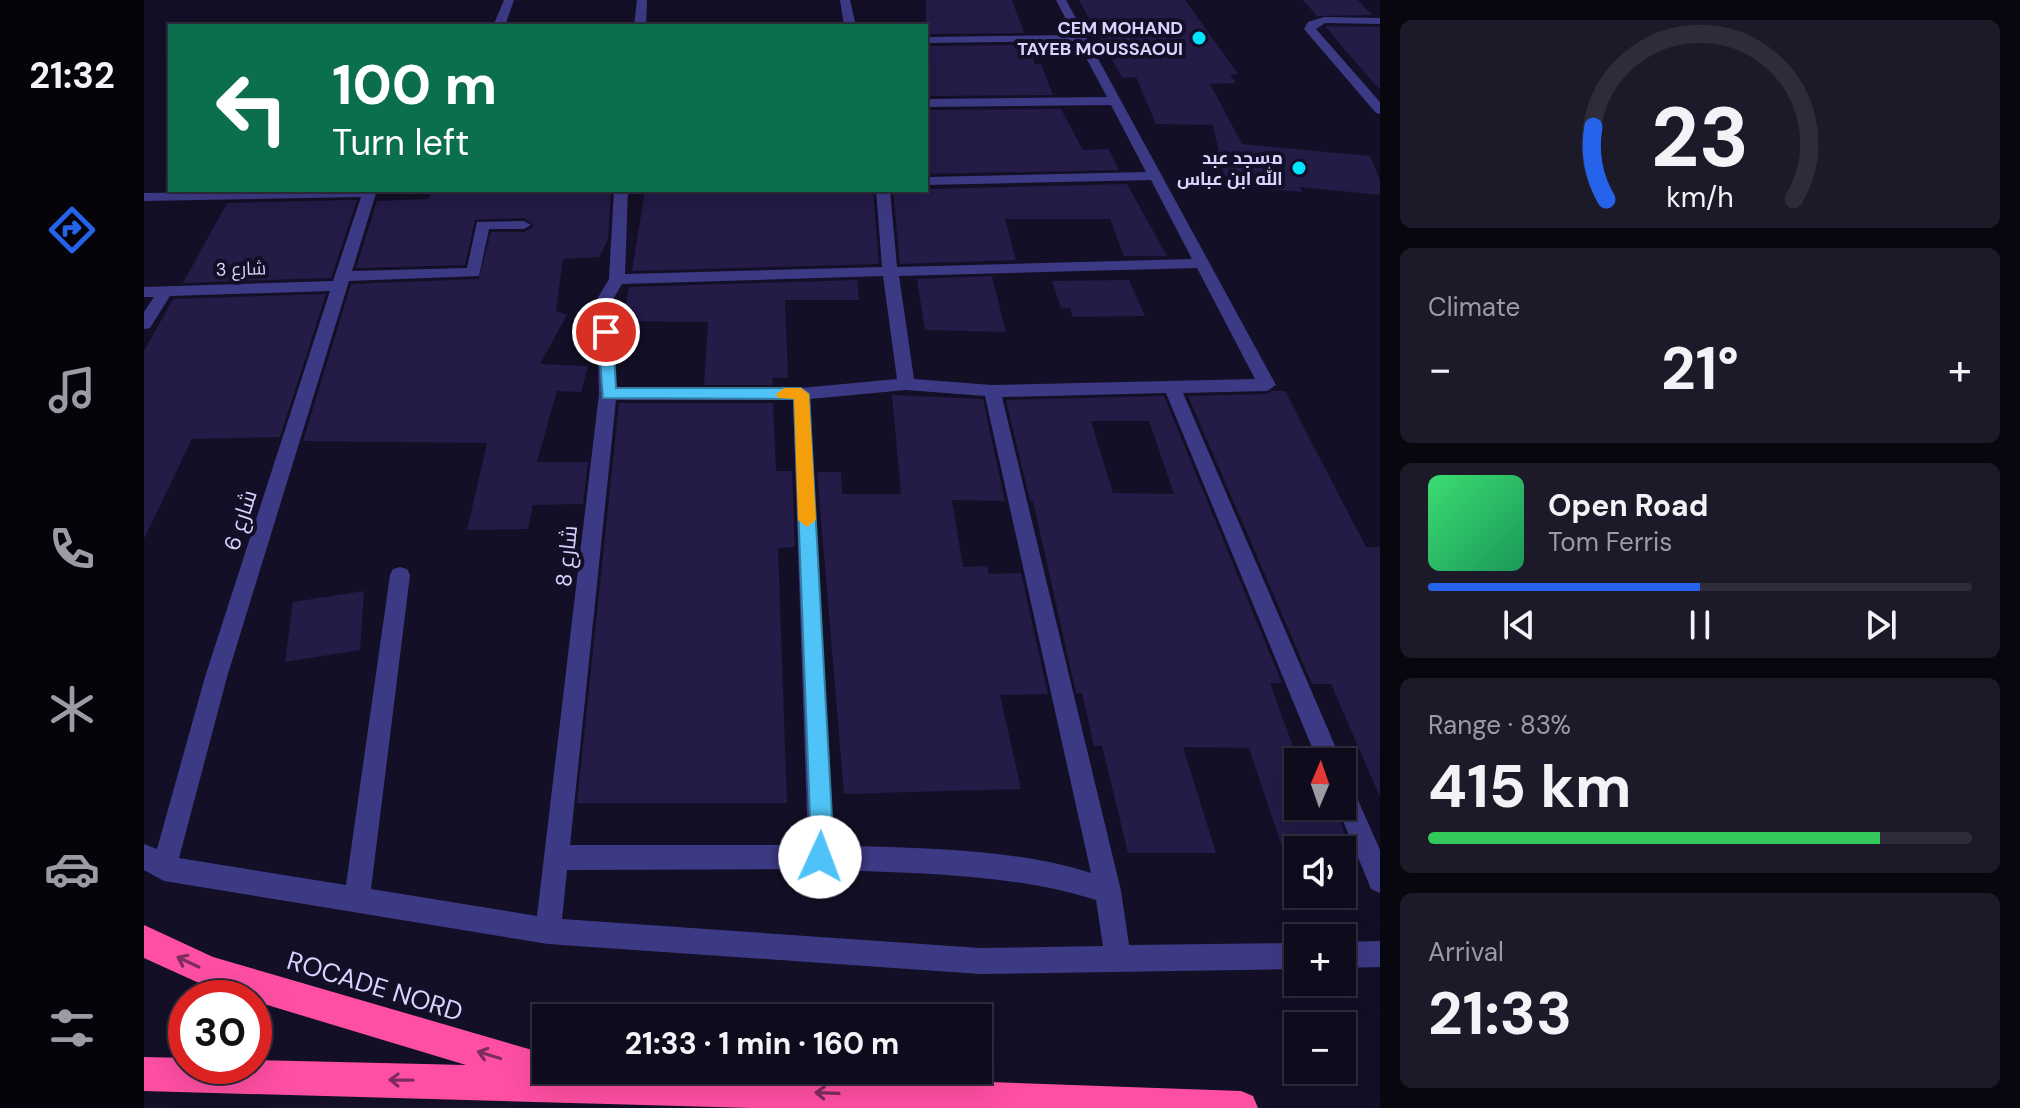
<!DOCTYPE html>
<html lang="en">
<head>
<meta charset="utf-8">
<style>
	body { margin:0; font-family:"DM Sans",Cairo,sans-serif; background:#1c1929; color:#f1f3f6; height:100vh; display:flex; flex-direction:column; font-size:30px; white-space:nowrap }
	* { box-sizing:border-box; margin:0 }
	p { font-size:26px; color:#9b9ba3 }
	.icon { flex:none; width:44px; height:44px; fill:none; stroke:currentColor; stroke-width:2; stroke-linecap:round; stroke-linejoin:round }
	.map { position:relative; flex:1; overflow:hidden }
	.drawer { display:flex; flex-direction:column; gap:20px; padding:20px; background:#08060f; width:640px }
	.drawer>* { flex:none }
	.banner { position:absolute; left:24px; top:24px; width:760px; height:168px; border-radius:0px; box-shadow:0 8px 32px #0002,0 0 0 2px #2e2b3b; background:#0b6e4f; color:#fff; overflow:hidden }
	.needle { width:52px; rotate:2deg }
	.tools { position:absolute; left:1140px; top:748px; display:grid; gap:16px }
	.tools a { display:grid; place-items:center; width:72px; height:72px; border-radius:0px; background:#0e0b1c; box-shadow:0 8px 32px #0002,0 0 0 2px #2e2b3b; font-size:40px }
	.speed { position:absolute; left:24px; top:980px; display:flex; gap:16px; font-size:40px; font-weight:700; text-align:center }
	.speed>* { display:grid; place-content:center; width:104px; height:104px; border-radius:50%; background:#0e0b1c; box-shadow:0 8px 32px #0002,0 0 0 2px #2e2b3b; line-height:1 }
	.speed .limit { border:12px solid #d22; background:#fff; color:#111 }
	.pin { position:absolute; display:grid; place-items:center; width:68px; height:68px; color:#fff; margin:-34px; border:4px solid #fff; border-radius:50%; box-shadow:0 2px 8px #0007 }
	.me { position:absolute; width:88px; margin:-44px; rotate:2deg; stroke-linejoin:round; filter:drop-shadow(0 0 6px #0008) }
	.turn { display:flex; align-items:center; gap:28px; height:168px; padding:0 32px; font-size:36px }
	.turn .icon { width:104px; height:104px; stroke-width:2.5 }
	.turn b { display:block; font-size:56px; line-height:68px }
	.big { font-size:60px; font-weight:700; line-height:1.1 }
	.drawer .tile { flex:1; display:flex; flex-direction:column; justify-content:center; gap:12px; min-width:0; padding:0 28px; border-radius:12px; background:#1c1929 }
	.drawer .dial { align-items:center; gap:0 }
	.dial svg { height:208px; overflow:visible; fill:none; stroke:#2e2b3b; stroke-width:7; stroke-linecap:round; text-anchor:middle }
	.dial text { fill:#f1f3f6; stroke:none }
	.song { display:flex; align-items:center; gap:24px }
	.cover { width:96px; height:96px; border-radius:12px; background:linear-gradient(135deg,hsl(140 70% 55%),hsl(150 70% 35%)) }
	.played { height:8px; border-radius:4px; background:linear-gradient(90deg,#2563eb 50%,#2e2b3b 50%) }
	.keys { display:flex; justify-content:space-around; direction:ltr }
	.heat { display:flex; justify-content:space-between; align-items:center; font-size:44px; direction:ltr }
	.charge { height:12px; border-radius:6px; background:linear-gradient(90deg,#34c759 83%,#2e2b3b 0) }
	.trip { position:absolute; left:388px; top:1004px; width:460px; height:80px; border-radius:0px; background:#0e0b1c; box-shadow:0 8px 32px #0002,0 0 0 2px #2e2b3b; font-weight:700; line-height:80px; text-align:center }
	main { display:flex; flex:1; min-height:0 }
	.tabs { display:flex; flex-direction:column; width:144px; justify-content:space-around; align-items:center; background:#06040b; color:#9b9ba3 }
	.tabs .icon { width:56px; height:56px }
	.tabs .on { color:#2563eb }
	.tabs b { font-size:36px; color:#f1f3f6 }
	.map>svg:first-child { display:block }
	.building { fill:#241b47; fill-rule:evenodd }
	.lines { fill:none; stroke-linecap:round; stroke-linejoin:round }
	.minor { fill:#3d3a85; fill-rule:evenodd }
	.motorway { fill:#ff4fa3; fill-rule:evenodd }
	.oneway { stroke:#7d2c5e }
	.route { fill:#4fc3f7; stroke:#337fa1; stroke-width:2 }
	.slow { fill:#f59e0b }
	.poi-dot { fill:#00e5ff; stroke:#130f26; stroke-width:3 }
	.labels { text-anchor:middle; stroke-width:8; stroke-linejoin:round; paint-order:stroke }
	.far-poi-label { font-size:18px; font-weight:bold; fill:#d9d4ff; stroke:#130f26; text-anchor:end }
	.far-street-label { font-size:18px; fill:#d9d4ff; stroke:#130f26 }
	.street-label { font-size:22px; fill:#d9d4ff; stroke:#130f26 }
	.near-street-label { font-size:26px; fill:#d9d4ff; stroke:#130f26 }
</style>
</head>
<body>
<main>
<nav class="tabs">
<b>21:32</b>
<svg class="icon on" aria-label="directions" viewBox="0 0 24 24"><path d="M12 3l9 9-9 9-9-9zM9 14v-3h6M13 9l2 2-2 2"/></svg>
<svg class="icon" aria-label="music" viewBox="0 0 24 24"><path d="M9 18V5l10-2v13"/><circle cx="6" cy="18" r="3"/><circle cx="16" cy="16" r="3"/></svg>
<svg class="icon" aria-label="phone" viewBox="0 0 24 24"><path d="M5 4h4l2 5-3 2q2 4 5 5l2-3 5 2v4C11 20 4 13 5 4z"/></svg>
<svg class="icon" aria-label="climate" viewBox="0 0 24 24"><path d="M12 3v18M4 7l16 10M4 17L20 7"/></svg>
<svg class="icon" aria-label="car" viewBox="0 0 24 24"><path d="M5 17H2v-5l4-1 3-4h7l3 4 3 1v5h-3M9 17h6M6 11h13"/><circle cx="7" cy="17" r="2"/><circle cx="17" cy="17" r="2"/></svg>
<svg class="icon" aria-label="filters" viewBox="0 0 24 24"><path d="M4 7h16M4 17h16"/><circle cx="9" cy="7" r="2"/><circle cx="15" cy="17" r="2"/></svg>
</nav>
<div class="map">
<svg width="1236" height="1108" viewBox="0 0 1236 1108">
	<rect width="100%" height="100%" fill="#130f26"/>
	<g class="building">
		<polygon points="782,0 868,0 880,33 782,34"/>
		<polygon points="935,0 1041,0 1094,74 1086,74 1092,83 1066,84 1098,144 1226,156 1236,180 1236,195 1156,187 1158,192 1082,185 1069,125 1012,124 992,77 978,78"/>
		<polygon points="1159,0 1214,0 1228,15 1173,16"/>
		<polygon points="1181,26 1236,27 1236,90 1202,51"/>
		<polygon points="884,45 891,64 897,64 909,95 782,96 782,46"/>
		<polygon points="917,109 939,150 964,149 975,170 782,174 782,110"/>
		<polygon points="983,184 1023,256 980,256 966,219 861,219 872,260 756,264 749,190"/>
		<polygon points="289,190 403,194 404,190 467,190 464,240 455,257 419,259 412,311 423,315 396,364 444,366 437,392 413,391 393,462 444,462 439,504 389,505 384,529 323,530 343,443 159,441 207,284 335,279 347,232 380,232 390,226 380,218 331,220 321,265 212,268 233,201 284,199"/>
		<polygon points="501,190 729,190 735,264 488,271"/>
		<polygon points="203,200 213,200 187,278 39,283 83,203"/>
		<polygon points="848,276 862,332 781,330 773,279"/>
		<polygon points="713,280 715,300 641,300 644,378 628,378 629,385 560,385 564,322 479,321 485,287"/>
		<polygon points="985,280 1001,316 929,317 926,308 917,308 908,281"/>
		<polygon points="182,294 136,437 48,439 0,539 0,351 29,299"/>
		<polygon points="1128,391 1141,391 1222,547 1236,547 1236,797 1187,684 1168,684 1044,396 1123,394"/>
		<polygon points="748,395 839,399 861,501 808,500 819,567 843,566 845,574 877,573 904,694 856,695 877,789 700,794 673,472 697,472 698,494 757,494"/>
		<path d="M1020,396L1138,683H1126L1154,760V806H1190L1211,860L1198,859V850H1154V879L1149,880L1105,748L1039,747L1072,853H984L958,746H950L938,693H932L889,501H886L862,400ZM947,421H1005L1030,494L969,493Z"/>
		<polygon points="475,403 629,403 632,471 648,471 651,547 634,548 643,803 433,803"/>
		<polygon points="220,591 216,650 141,662 149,602"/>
	</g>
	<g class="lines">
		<g class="minor">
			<polygon points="360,0 370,0 361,26 349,26"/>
			<polygon points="493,0 503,0 502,26 490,26"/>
			<polygon points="696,0 706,0 712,26 700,26"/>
			<path d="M912,0H922L1132,385L1123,391L1039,393L1198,762H1174L1022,393L858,397L977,891L985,945L1154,943V969L836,974L404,944L20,881L0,870V844L13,849L61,677L186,291L26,296L6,328L0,329V312L10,297H0V287L189,281L217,197L0,201V193L233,190L208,271L323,268L333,222L380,221L387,225L380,229H345L335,276L205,281L83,677L35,858L202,885L246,575L249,569L256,567L263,569L266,575L227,889L393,916L455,394L452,301L465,279L470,190H484L481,274L738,267L732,190H746L753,267L1048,259L1007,180L782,185V177L1002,172L967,105L782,107V99L963,97L933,41L782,43V37L930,35ZM1053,268L1111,379L848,385L770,379L755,276ZM739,276L753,379L657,388H472L468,301L478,284ZM762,390L841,396L947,873C864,847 776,849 689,845L666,399ZM472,400H649L664,845H426ZM676,869C769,874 863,872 952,900L959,946L836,948L418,919L423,870Z"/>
			<polygon points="1180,17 1236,18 1236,24 1181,23 1172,29 1236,102 1236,114 1232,113 1160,29 1164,22"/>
			<polygon points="1198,779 1206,782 1236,850 1236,893 1227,889 1193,806 1198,806"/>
			<polygon points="1236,941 1236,967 1198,968 1198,942"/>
		</g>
		<polygon class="motorway" points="0,925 69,957 402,1054 402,1070 512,1070 1097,1091 1109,1096 1114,1108 607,1108 0,1091 0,1057 42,1058 42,1066 110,1066 110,1060 322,1065 110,1001 110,998 99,998 66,988 0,958"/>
	</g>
	<defs><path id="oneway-shaft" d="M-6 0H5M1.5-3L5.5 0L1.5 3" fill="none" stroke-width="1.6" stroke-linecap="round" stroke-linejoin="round" transform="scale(2)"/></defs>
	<g class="oneway">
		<use href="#oneway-shaft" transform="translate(44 962) rotate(-155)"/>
		<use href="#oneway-shaft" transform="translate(345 1055) rotate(-163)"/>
		<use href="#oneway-shaft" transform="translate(257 1080) rotate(-179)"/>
		<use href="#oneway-shaft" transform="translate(683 1093) rotate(-178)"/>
	</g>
	<polygon class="route" points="462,327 469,332 472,388 657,388 665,394 688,817 687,857 684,865 676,869 668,865 664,857 666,817 650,399 459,398 454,332"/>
	<polygon class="slow" points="640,388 657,388 665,394 672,520 663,527 654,520 650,399 634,398 632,394"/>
	<g class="poi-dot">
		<circle cx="1055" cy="38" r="8"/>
		<circle cx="1155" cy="168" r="8"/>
	</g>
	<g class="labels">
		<g class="far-poi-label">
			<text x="1039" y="34">CEM MOHAND<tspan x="1039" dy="21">TAYEB MOUSSAOUI</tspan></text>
			<text x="1139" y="164">مسجد عبد<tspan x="1139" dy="21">الله ابن عباس</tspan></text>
		</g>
		<g class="far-street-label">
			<text transform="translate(97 269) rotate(-2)" y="6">شارع 3</text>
		</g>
		<g class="street-label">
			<text transform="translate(96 520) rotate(-72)" y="8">شارع 6</text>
			<text transform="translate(422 556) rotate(-84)" y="8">شارع 8</text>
		</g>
		<g class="near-street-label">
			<text transform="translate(231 986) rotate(17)" y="9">ROCADE NORD</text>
		</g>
	</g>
</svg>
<div class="tools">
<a><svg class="needle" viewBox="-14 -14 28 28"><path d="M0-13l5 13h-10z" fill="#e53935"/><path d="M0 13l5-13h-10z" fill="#9b9ba3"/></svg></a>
<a><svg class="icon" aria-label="sound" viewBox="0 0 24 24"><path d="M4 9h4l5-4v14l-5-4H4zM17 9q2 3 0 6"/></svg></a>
<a>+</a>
<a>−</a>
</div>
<div class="speed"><div class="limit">30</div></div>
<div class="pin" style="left:462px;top:332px;background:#d93025"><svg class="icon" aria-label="arrive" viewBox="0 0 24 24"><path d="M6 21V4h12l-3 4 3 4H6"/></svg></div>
<svg class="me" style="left:676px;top:857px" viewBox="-20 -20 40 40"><circle r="19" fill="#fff"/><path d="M0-13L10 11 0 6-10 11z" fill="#4fc3f7"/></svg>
<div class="trip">21:33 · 1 min · 160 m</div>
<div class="banner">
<div class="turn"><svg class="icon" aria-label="left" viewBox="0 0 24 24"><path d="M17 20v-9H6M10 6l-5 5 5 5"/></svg><div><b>100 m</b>Turn left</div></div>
</div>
</div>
<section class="drawer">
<div class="tile dial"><svg viewBox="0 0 100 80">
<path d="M14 69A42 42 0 1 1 86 69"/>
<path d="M14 69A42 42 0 0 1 9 41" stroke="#2563eb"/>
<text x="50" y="56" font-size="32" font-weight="700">23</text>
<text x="50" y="72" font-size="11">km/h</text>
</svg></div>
<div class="tile"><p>Climate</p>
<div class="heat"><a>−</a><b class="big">21°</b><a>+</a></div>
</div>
<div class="tile">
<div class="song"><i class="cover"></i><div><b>Open Road</b><p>Tom Ferris</p></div></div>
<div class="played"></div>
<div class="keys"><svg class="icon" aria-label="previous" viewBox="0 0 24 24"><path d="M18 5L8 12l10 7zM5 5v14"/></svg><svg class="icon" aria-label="pause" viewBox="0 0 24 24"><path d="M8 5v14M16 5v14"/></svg><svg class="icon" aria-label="next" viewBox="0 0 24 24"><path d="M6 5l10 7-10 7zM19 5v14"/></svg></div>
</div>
<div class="tile"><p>Range · 83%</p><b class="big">415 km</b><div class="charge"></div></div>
<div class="tile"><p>Arrival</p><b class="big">21:33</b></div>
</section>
</main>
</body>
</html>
